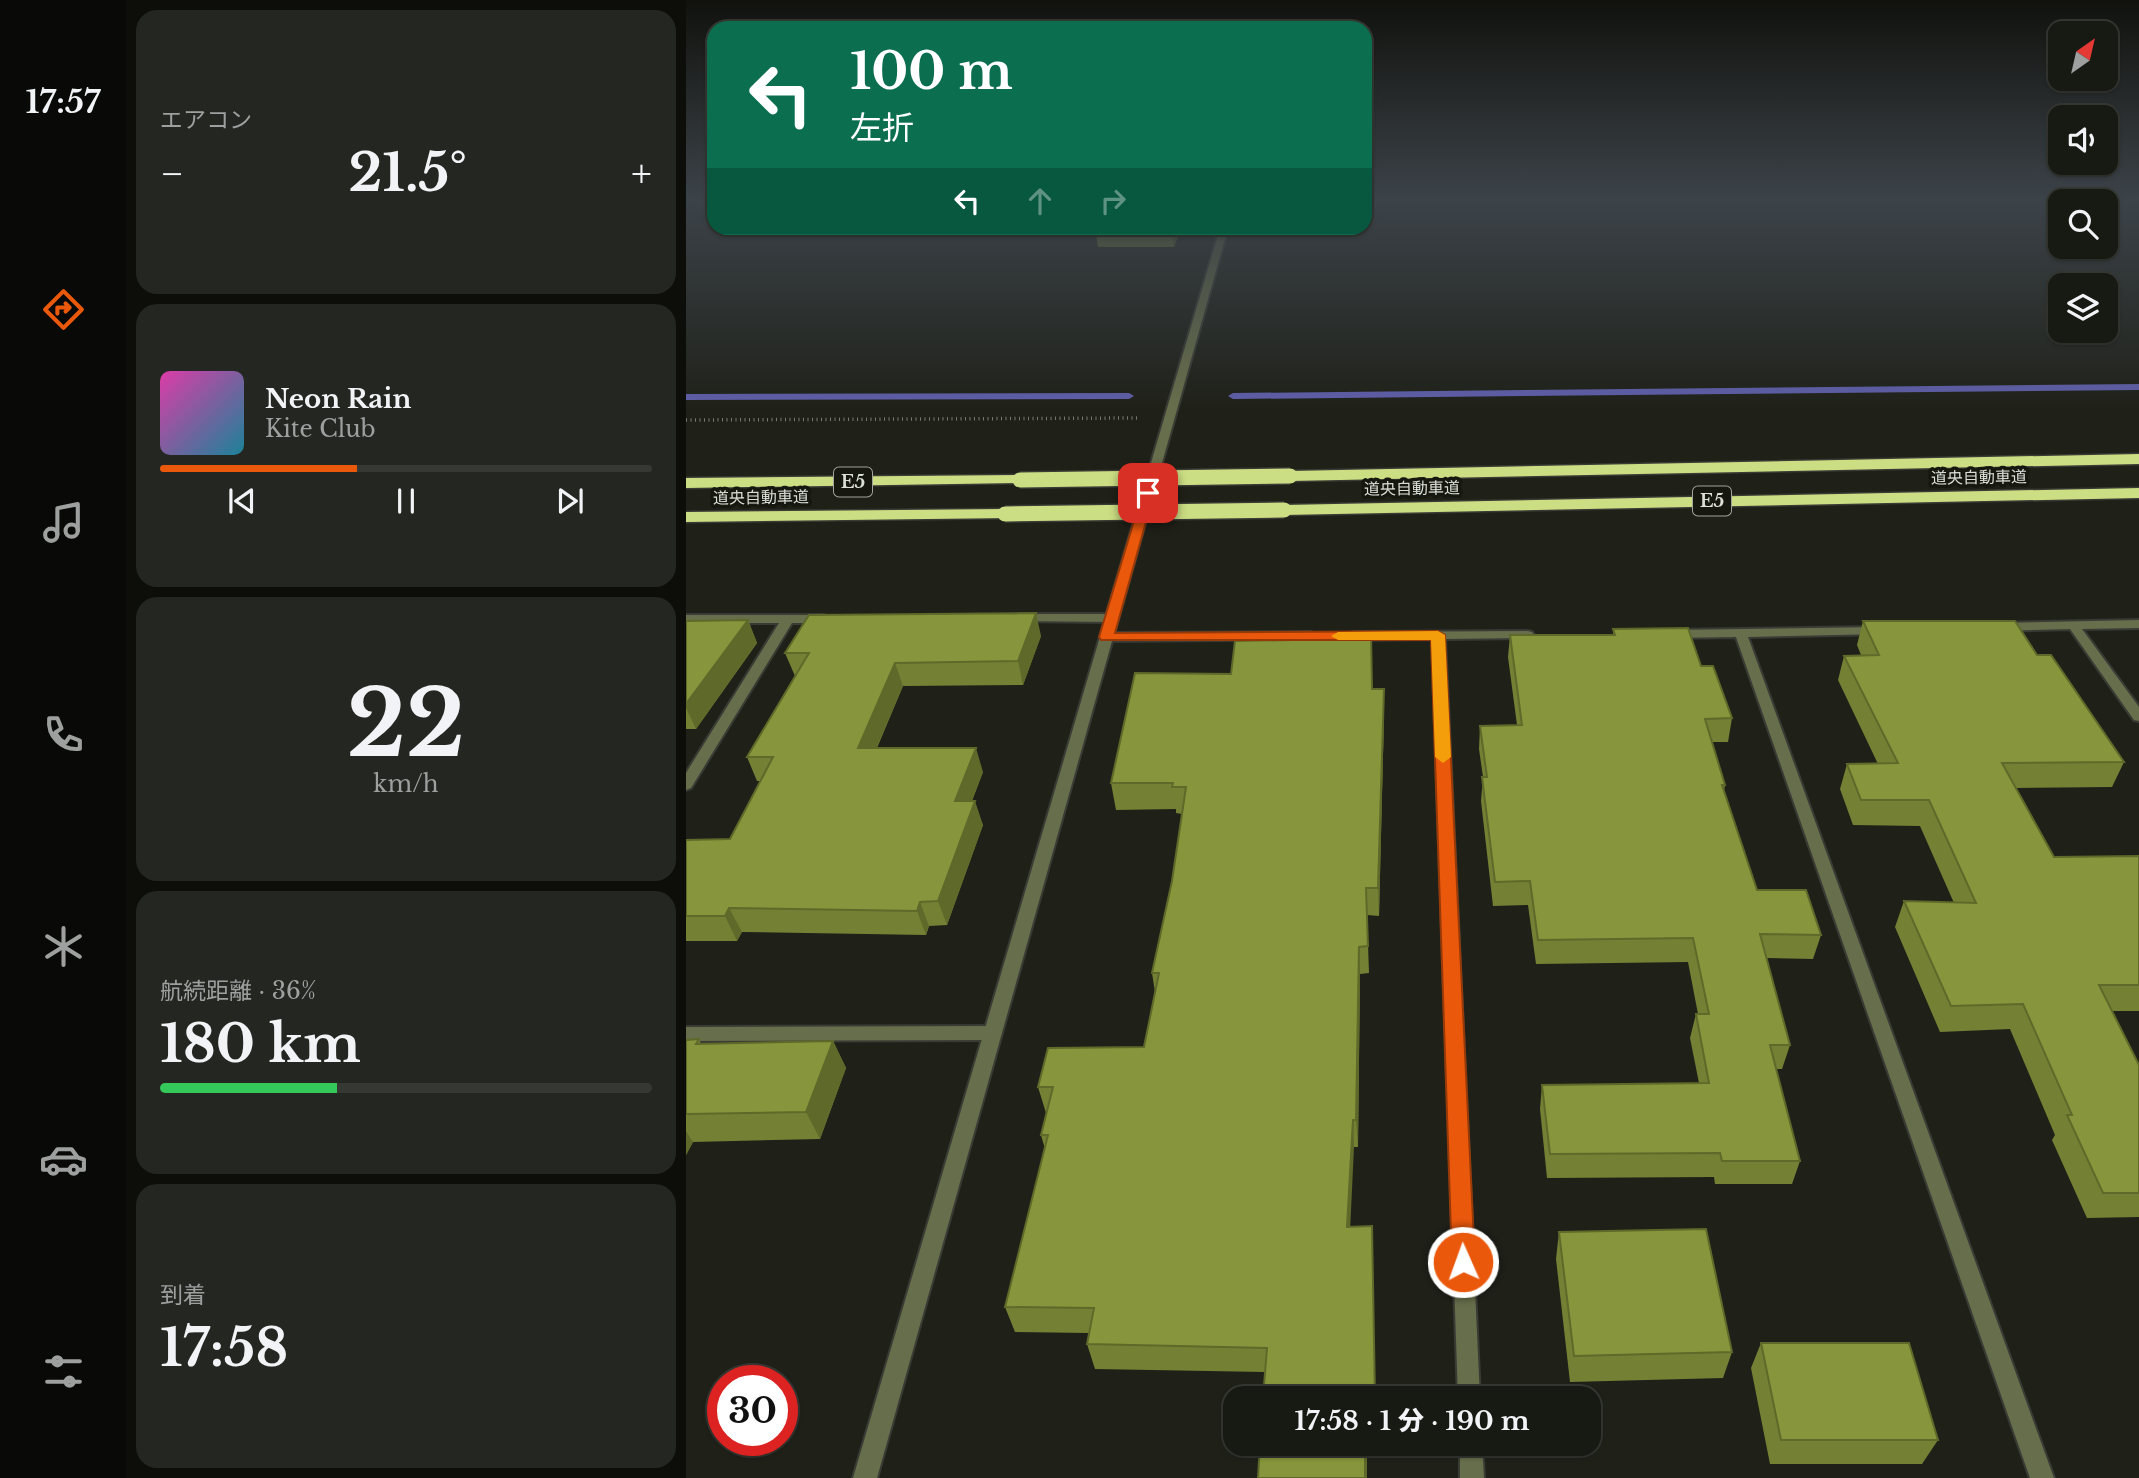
<!DOCTYPE html>
<html lang="ja">
<head>
<meta charset="utf-8">
<style>
	body { margin:0; font-family:"Libre Baskerville","Noto Sans JP",serif; background:#242621; color:#f1f3f6; height:100vh; display:flex; flex-direction:column; font-size:26px; white-space:nowrap }
	* { box-sizing:border-box; margin:0 }
	p { font-size:23px; color:#9ea0a0 }
	.icon { flex:none; width:38px; height:38px; fill:none; stroke:currentColor; stroke-width:2; stroke-linecap:round; stroke-linejoin:round }
	.map { position:relative; flex:1; overflow:hidden }
	.details { display:flex; flex-direction:column; gap:10px; padding:10px; background:#0d0e0a; width:560px }
	.details>* { flex:none }
	.guide { position:absolute; left:21px; top:21px; width:665px; height:214px; border-radius:21px; box-shadow:0 2px 5px #0004,0 0 0 2px #363833; background:#0b6e4f; color:#fff; overflow:hidden }
	.needle { width:46px; rotate:34deg }
	.tools { position:absolute; left:1362px; top:21px; display:grid; gap:14px }
	.tools a { display:grid; place-items:center; width:70px; height:70px; border-radius:14px; background:#171913; box-shadow:0 2px 5px #0004,0 0 0 2px #363833; font-size:35px }
	.speed { position:absolute; left:21px; top:1365px; display:flex; gap:14px; font-size:35px; font-weight:700; text-align:center }
	.speed>* { display:grid; place-content:center; width:91px; height:91px; border-radius:50%; background:#171913; box-shadow:0 2px 5px #0004,0 0 0 2px #363833; line-height:1 }
	.speed .limit { border:10px solid #d22; background:#fff; color:#111 }
	.pin { position:absolute; display:grid; place-items:center; width:60px; height:60px; color:#fff; margin:-30px; border-radius:14px; box-shadow:0 4px 10px #0006 }
	.me { position:absolute; width:77px; margin:-38px; rotate:358deg; stroke-linejoin:round; filter:drop-shadow(0 0 5px #0008) }
	.turn { display:flex; align-items:center; gap:24px; height:147px; padding:0 28px; font-size:32px }
	.turn .icon { width:91px; height:91px; stroke-width:2.5 }
	.turn b { display:block; font-size:49px; line-height:60px }
	.lanes { display:flex; align-items:center; height:66px; padding:0 28px; background:#0003; justify-content:center; gap:35px; direction:ltr }
	.lanes .off { opacity:.35 }
	.big { font-size:52px; font-weight:800; line-height:1.1 }
	.details .tile { flex:1; display:flex; flex-direction:column; justify-content:center; gap:10px; min-width:0; padding:0 24px; border-radius:21px; background:#242621 }
	.details .dial { align-items:center; gap:0 }
	.dial b { font-size:91px; line-height:1 }
	.song { display:flex; align-items:center; gap:21px }
	.cover { width:84px; height:84px; border-radius:10px; background:linear-gradient(135deg,hsl(320 70% 55%),hsl(190 70% 35%)) }
	.played { height:7px; border-radius:4px; background:linear-gradient(90deg,#ea580c 40%,#363833 40%) }
	.keys { display:flex; justify-content:space-around; direction:ltr }
	.heat { display:flex; justify-content:space-between; align-items:center; font-size:38px; direction:ltr }
	.charge { height:10px; border-radius:5px; background:linear-gradient(90deg,#34c759 36%,#363833 0) }
	.trip { position:absolute; left:537px; top:1386px; width:378px; height:70px; border-radius:21px; background:#171913; box-shadow:0 2px 5px #0004,0 0 0 2px #363833; font-weight:800; line-height:70px; text-align:center }
	main { display:flex; flex:1; min-height:0 }
	.dock { display:flex; flex-direction:column; width:126px; justify-content:space-around; align-items:center; background:#090a08; color:#9ea0a0 }
	.dock .icon { width:49px; height:49px }
	.dock .current { color:#ea580c }
	.dock b { font-size:32px; color:#f1f3f6 }
	.map>svg:first-child { display:block }
	.lines { fill:none; stroke-linecap:round; stroke-linejoin:round }
	.stream { fill:#5f5ea9; fill-rule:evenodd }
	.minor-casing { stroke:#393b34; stroke-width:4 }
	.tertiary-casing { stroke:#393b34; stroke-width:4 }
	.motorway-casing { stroke:#393b34; stroke-width:3 }
	.path { stroke:#777972; stroke-width:3.5; stroke-dasharray:1 3.5; stroke-linecap:butt }
	.minor { fill:#676e4b; fill-rule:evenodd }
	.tertiary { fill:#676e4b; fill-rule:evenodd }
	.motorway { fill:#ccde83; fill-rule:evenodd }
	.motorway-bridge-casing { stroke:#393b34; stroke-width:18; stroke-linecap:butt }
	.motorway-bridge { stroke:#ccde83; stroke-width:15 }
	.wall { fill:#748134 }
	.shaded-wall { fill:#5e692a }
	.building { fill:#87963c; stroke:#5e692a; stroke-width:2 }
	.route { fill:#ea580c; stroke:#983908; stroke-width:2 }
	.slow { fill:#f59e0b }
	.labels { text-anchor:middle; stroke-width:7; stroke-linejoin:round; paint-order:stroke }
	.far-street-label { font-size:16px; fill:#dcded8; stroke:#161810 }
	.shield { fill:#161810; stroke:#a1a39c; stroke-width:2 }
	.shield-label { font-size:18px; font-weight:bold; fill:#dcded8 }
</style>
</head>
<body>
<main>
<nav class="dock">
<b>17:57</b>
<svg class="icon current" aria-label="directions" viewBox="0 0 24 24"><path d="M12 3l9 9-9 9-9-9zM9 14v-3h6M13 9l2 2-2 2"/></svg>
<svg class="icon" aria-label="music" viewBox="0 0 24 24"><path d="M9 18V5l10-2v13"/><circle cx="6" cy="18" r="3"/><circle cx="16" cy="16" r="3"/></svg>
<svg class="icon" aria-label="phone" viewBox="0 0 24 24"><path d="M5 4h4l2 5-3 2q2 4 5 5l2-3 5 2v4C11 20 4 13 5 4z"/></svg>
<svg class="icon" aria-label="climate" viewBox="0 0 24 24"><path d="M12 3v18M4 7l16 10M4 17L20 7"/></svg>
<svg class="icon" aria-label="car" viewBox="0 0 24 24"><path d="M5 17H2v-5l4-1 3-4h7l3 4 3 1v5h-3M9 17h6M6 11h13"/><circle cx="7" cy="17" r="2"/><circle cx="17" cy="17" r="2"/></svg>
<svg class="icon" aria-label="filters" viewBox="0 0 24 24"><path d="M4 7h16M4 17h16"/><circle cx="9" cy="7" r="2"/><circle cx="15" cy="17" r="2"/></svg>
</nav>
<section class="details">
<div class="tile"><p>エアコン</p>
<div class="heat"><a>−</a><b class="big">21.5°</b><a>+</a></div>
</div>
<div class="tile">
<div class="song"><i class="cover"></i><div><b>Neon Rain</b><p>Kite Club</p></div></div>
<div class="played"></div>
<div class="keys"><svg class="icon" aria-label="previous" viewBox="0 0 24 24"><path d="M18 5L8 12l10 7zM5 5v14"/></svg><svg class="icon" aria-label="pause" viewBox="0 0 24 24"><path d="M8 5v14M16 5v14"/></svg><svg class="icon" aria-label="next" viewBox="0 0 24 24"><path d="M6 5l10 7-10 7zM19 5v14"/></svg></div>
</div>
<div class="tile dial"><b>22</b><p>km/h</p></div>
<div class="tile"><p>航続距離 · 36%</p><b class="big">180 km</b><div class="charge"></div></div>
<div class="tile"><p>到着</p><b class="big">17:58</b></div>
</section>
<div class="map">
<svg width="1453" height="1478" viewBox="0 0 1453 1478">
	<rect width="100%" height="100%" fill="#1f2119"/>
	<g class="lines">
		<g class="stream">
			<polygon points="1453,384 1453,390 547,399 542,396 547,393"/>
			<polygon points="0,394 443,393 448,396 443,399 0,400"/>
		</g>
		<g class="minor-casing">
			<g id="minor">
				<polygon points="333,614 426,614 432,618 426,622 329,621 327,618 329,615"/>
				<polygon points="0,615 138,615 144,619 138,623 106,623 5,788 0,790 0,773 93,623 0,623"/>
				<polygon points="1453,620 1453,628 1396,629 1453,707 1453,721 1448,720 1384,629 1314,631 1308,627 1314,623"/>
				<polygon points="1192,627 1198,631 1196,634 1062,637 1368,1478 1344,1478 1050,637 985,638 979,634 985,630"/>
				<polygon points="842,631 846,632 848,635 846,638 759,639 794,1398 772,1398 746,639 667,640 661,636 667,632"/>
				<polygon points="625,632 631,636 629,639 420,641 414,637 420,633"/>
				<polygon points="307,1026 313,1028 316,1033 313,1038 307,1040 0,1041 0,1027"/>
				<polygon points="774,1444 796,1444 798,1478 774,1478"/>
			</g>
		</g>
		<g class="tertiary-casing">
			<polygon id="tertiary" points="534,228 542,228 191,1478 167,1478"/>
		</g>
		<g class="motorway-casing">
			<g id="motorway">
				<polygon points="1453,454 1453,464 604,481 596,476 604,471"/>
				<polygon points="334,475 342,480 340,483 0,488 0,478"/>
				<polygon points="1453,488 1453,498 598,515 590,510 598,505"/>
				<polygon points="319,509 327,514 325,518 0,522 0,512"/>
			</g>
		</g>
		<polyline class="path" points="0,420 451,418"/>
		<use href="#minor" class="minor"/>
		<use href="#tertiary" class="tertiary"/>
		<use href="#motorway" class="motorway"/>
		<g class="motorway-bridge-casing">
			<g id="motorway-bridge">
				<polyline points="334,480 604,476"/>
				<polyline points="319,514 598,510"/>
			</g>
		</g>
		<use href="#motorway-bridge" class="motorway-bridge"/>
	</g>
	<g class="wall">
		<polygon points="409,228 495,228 488,247 412,247"/>
		<polygon points="62,620 71,643 10,729 0,729 0,621"/>
		<polygon points="1177,621 1351,655 1438,762 1426,787 1330,788 1368,857 1453,856 1453,1011 1426,1011 1453,1065 1453,1217 1401,1218 1366,1140 1369,1135 1324,1029 1254,1032 1209,927 1218,901 1268,903 1234,826 1167,825 1154,789 1161,764 1192,764 1152,680 1158,656 1175,655 1171,645"/>
		<polygon points="927,629 1015,666 1046,718 1042,742 1026,742 1039,785 1038,791 1071,890 1135,935 1127,959 1081,958 1104,1045 1096,1069 1090,1069 1114,1161 1106,1184 1029,1184 1028,1177 861,1178 854,1109 856,1085 1013,1083 1004,1038 1010,1014 1012,1014 1002,962 850,964 842,905 807,906 795,801 797,777 793,749 794,726 831,725 822,657 824,635 927,635"/>
		<polygon points="355,636 337,685 217,686 191,748 297,772 286,801 297,825 261,925 243,926 240,935 56,932 51,941 0,941 0,840 44,839 74,781 71,781 61,757 109,676 99,653"/>
		<polygon points="686,689 698,715 693,916 681,915 683,973 674,974 672,1147 668,1147 579,1372 409,1369 401,1344 403,1333 329,1332 319,1307 359,1149 355,1135 360,1113 352,1087 458,1047 469,992 466,973 486,881 496,814 490,813 490,809 430,810 425,783"/>
		<polygon points="13,1039 15,1044 147,1041 160,1068 134,1139 7,1142 0,1155 0,1040"/>
		<polygon points="873,1232 1046,1352 1037,1378 884,1382 870,1259"/>
		<polygon points="1075,1343 1252,1440 1236,1464 1084,1464 1065,1368"/>
	</g>
	<g class="shaded-wall">
		<polygon points="485,228 495,228 488,247"/>
		<polygon points="350,613 355,636 337,685 332,661"/>
		<polygon points="62,620 71,643 10,729 0,708 0,704"/>
		<polygon points="209,663 217,686 180,772 172,748"/>
		<polygon points="698,689 698,715 693,916 692,888"/>
		<polygon points="290,748 297,772 276,825 269,801"/>
		<polygon points="289,801 297,825 261,925 252,901"/>
		<polygon points="234,902 243,926 240,935 231,911"/>
		<polygon points="43,908 56,932 51,941 39,916"/>
		<polygon points="673,947 674,974 672,1147 670,1120"/>
		<polygon points="147,1041 160,1068 134,1139 120,1112"/>
		<polygon points="667,1120 668,1147 663,1253 661,1227"/>
		<polygon points="0,1131 7,1142 0,1155"/>
		<rect x="679" y="1444" width="2" height="34"/>
	</g>
	<g class="building">
		<polygon points="350,613 332,661 209,663 172,748 290,748 269,801 289,801 252,901 234,902 231,911 43,908 39,916 0,916 0,840 44,839 87,757 61,757 123,653 99,653 123,615"/>
		<polygon points="62,620 0,704 0,621"/>
		<polygon points="1177,621 1329,621 1351,655 1365,655 1438,762 1316,763 1368,857 1453,856 1453,985 1413,985 1453,1065 1453,1193 1417,1193 1381,1115 1386,1115 1337,1004 1265,1006 1218,901 1290,903 1243,800 1175,800 1161,764 1212,763 1158,656 1193,655"/>
		<polygon points="1002,628 1015,666 1027,666 1046,718 1019,719 1039,785 1036,785 1071,890 1120,890 1135,935 1074,934 1104,1045 1084,1045 1114,1161 1036,1161 1034,1153 864,1154 856,1085 1023,1083 1010,1014 1023,1014 1007,938 852,940 844,881 809,882 796,777 801,777 794,726 836,725 824,635 929,635 927,629"/>
		<polygon points="685,634 686,689 698,689 692,888 680,888 682,946 673,947 670,1120 667,1120 661,1227 686,1226 689,1398 577,1398 581,1348 401,1344 408,1308 319,1307 362,1135 355,1135 367,1087 352,1087 362,1048 458,1047 473,973 466,973 486,881 500,787 486,787 487,783 425,783 449,673 545,674 549,641 608,640 608,635"/>
		<polygon points="13,1039 10,1044 147,1041 120,1112 0,1114 0,1040"/>
		<polygon points="1020,1229 1046,1352 888,1356 873,1232"/>
		<polygon points="1075,1343 1223,1343 1252,1440 1095,1440"/>
		<polygon points="574,1444 679,1444 679,1478 572,1478"/>
	</g>
	<linearGradient id="sky" x2="0" y2="1"><stop stop-color="#11120e"/><stop offset="0.49" stop-color="#3c4349"/><stop offset="1" stop-color="#3c4349" stop-opacity="0"/></linearGradient>
	<rect width="1453" height="409" fill="url(#sky)"/>
	<polygon class="route" points="457,491 468,493 429,633 752,631 759,635 789,1262 786,1270 777,1273 769,1270 766,1262 745,640 415,640 413,637"/>
	<polygon class="slow" points="752,631 759,635 765,757 757,763 749,757 745,640 652,640 645,636 652,632"/>
	<g class="labels">
		<g class="far-street-label">
			<text transform="translate(1293 477) rotate(-1)" y="6">道央自動車道</text>
			<text transform="translate(726 488) rotate(-1)" y="6">道央自動車道</text>
			<text transform="translate(75 497) rotate(-1)" y="6">道央自動車道</text>
		</g>
		<g class="shield">
			<rect x="148" y="467.5" width="38" height="29" rx="5"/>
			<rect x="1007" y="486.5" width="38" height="29" rx="5"/>
		</g>
		<g class="shield-label">
			<text x="167" y="488">E5</text>
			<text x="1026" y="507">E5</text>
		</g>
	</g>
</svg>
<div class="tools">
<a><svg class="needle" viewBox="-14 -14 28 28"><path d="M0-13l5 13h-10z" fill="#e53935"/><path d="M0 13l5-13h-10z" fill="#9ea0a0"/></svg></a>
<a><svg class="icon" aria-label="sound" viewBox="0 0 24 24"><path d="M4 9h4l5-4v14l-5-4H4zM17 9q2 3 0 6"/></svg></a>
<a><svg class="icon" aria-label="search" viewBox="0 0 24 24"><circle cx="10" cy="10" r="6"/><path d="M15 15l6 6"/></svg></a>
<a><svg class="icon" aria-label="layers" viewBox="0 0 24 24"><path d="M12 4l9 5-9 5-9-5zM3 14l9 5 9-5"/></svg></a>
</div>
<div class="speed"><div class="limit">30</div></div>
<div class="pin" style="left:462px;top:493px;background:#d93025"><svg class="icon" aria-label="arrive" viewBox="0 0 24 24"><path d="M6 21V4h12l-3 4 3 4H6"/></svg></div>
<svg class="me" style="left:777px;top:1262px" viewBox="-20 -20 40 40"><circle r="17" fill="#ea580c" stroke="#fff" stroke-width="3"/><path d="M0-11L8 9 0 5-8 9z" fill="#fff"/></svg>
<div class="trip">17:58 · 1 分 · 190 m</div>
<div class="guide">
<div class="turn"><svg class="icon" aria-label="left" viewBox="0 0 24 24"><path d="M17 20v-9H6M10 6l-5 5 5 5"/></svg><div><b>100 m</b>左折</div></div>
<div class="lanes"><svg class="icon" aria-label="left" viewBox="0 0 24 24"><path d="M17 20v-9H6M10 6l-5 5 5 5"/></svg><svg class="icon off" aria-label="ahead" viewBox="0 0 24 24"><path d="M12 20V5M6 11l6-6 6 6"/></svg><svg class="icon off" aria-label="right" viewBox="0 0 24 24"><path d="M7 20v-9h11M14 6l5 5-5 5"/></svg></div>
</div>
</div>
</main>
</body>
</html>
